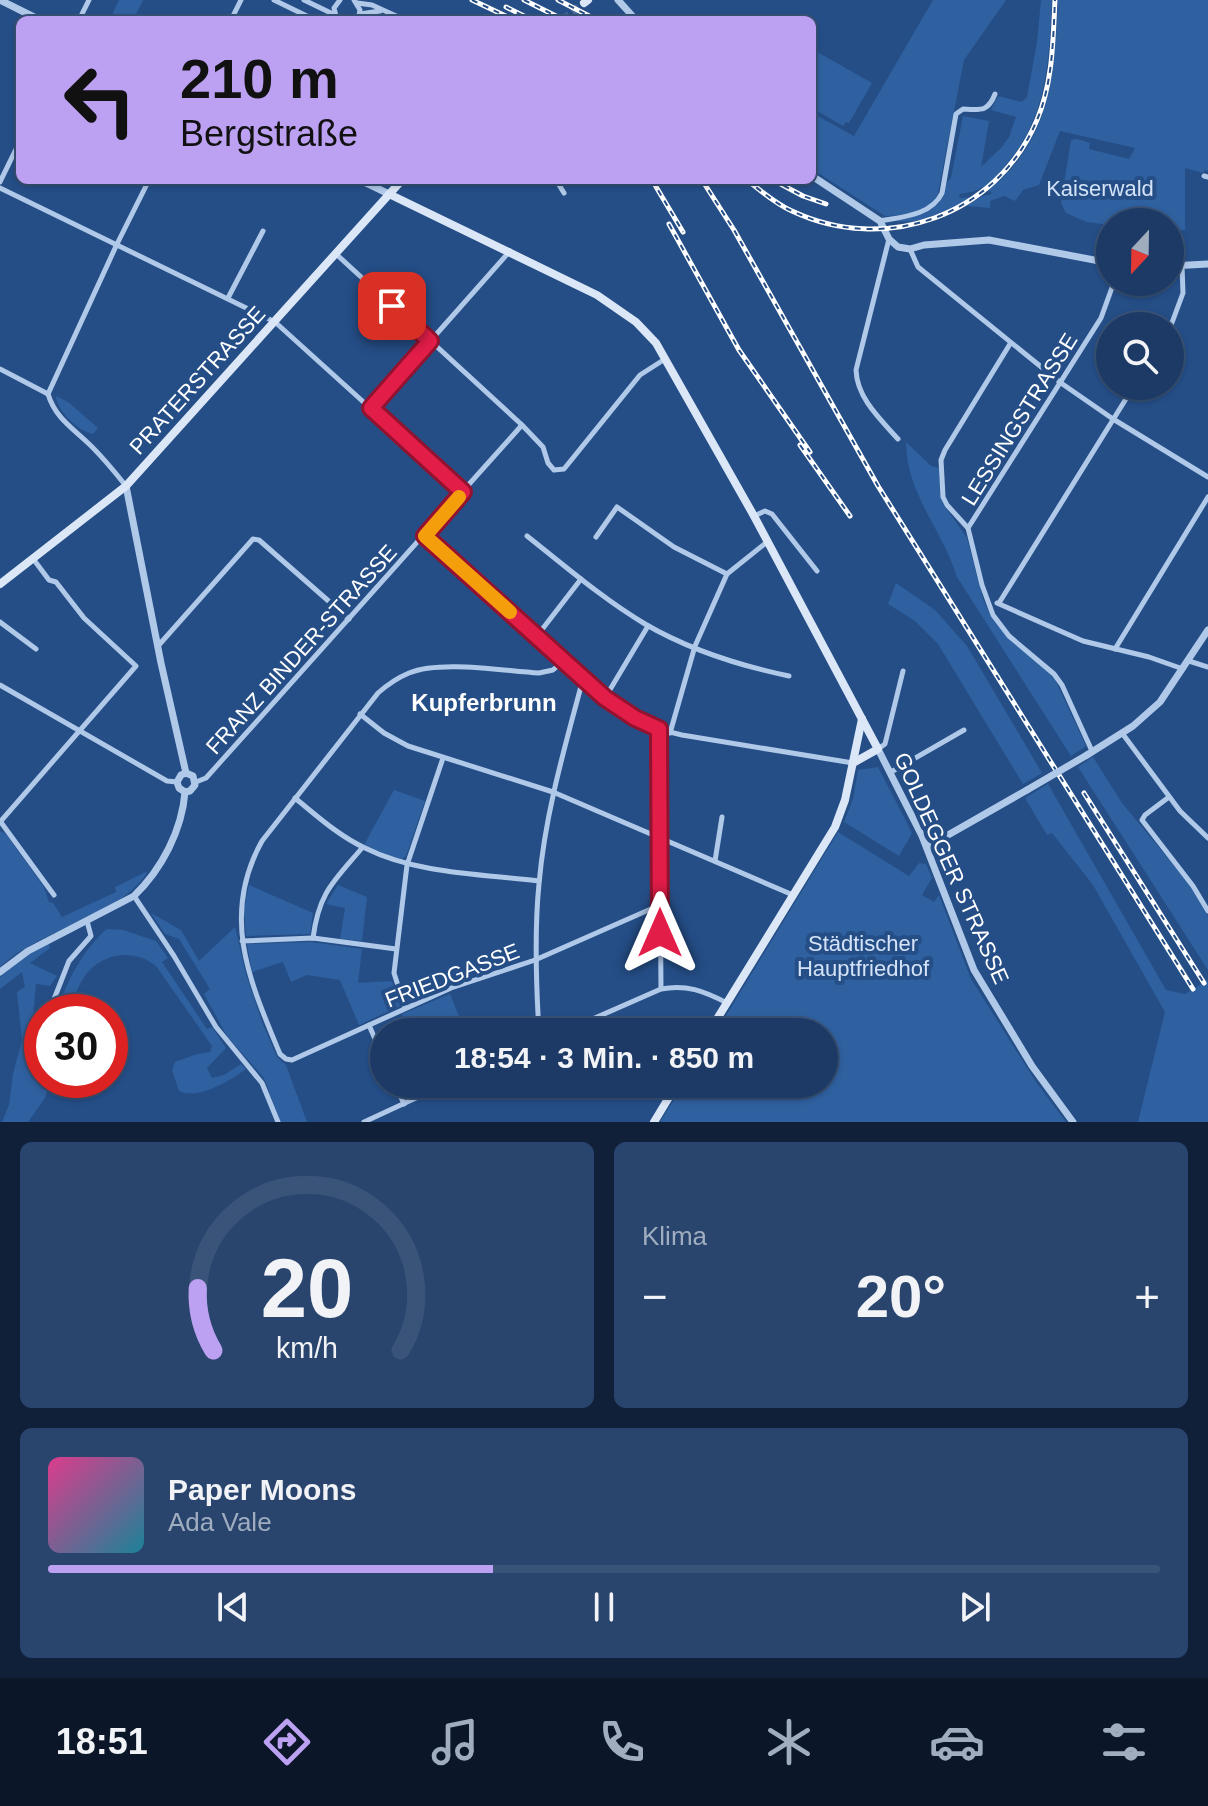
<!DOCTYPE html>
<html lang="de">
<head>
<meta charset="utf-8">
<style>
	body { margin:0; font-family:Helvetica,sans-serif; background:#29456e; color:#f1f3f6; height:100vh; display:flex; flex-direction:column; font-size:30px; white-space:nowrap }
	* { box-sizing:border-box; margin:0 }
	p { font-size:26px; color:#a0adbf }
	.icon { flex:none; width:44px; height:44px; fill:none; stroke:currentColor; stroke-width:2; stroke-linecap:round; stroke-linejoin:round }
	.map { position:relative; height:1122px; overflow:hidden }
	.side { display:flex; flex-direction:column; gap:20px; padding:20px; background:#0f2038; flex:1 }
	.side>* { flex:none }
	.top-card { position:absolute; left:16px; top:16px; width:800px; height:168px; border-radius:12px; box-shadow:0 2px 6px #0004,0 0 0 2px #3a5479; background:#bca0f2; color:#111; overflow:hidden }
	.needle { width:52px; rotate:202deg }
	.fabs { position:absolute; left:1096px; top:208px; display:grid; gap:16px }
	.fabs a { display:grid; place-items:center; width:88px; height:88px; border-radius:50%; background:#1c3a65; box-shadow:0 2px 6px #0004,0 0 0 2px #3a5479; font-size:40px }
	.speed { position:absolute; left:24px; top:994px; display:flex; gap:16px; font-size:40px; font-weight:700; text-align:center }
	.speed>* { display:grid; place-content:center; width:104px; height:104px; border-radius:50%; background:#1c3a65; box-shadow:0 2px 6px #0004,0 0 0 2px #3a5479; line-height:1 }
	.speed .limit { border:12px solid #d22; background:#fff; color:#111 }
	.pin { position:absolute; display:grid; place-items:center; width:68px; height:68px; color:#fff; margin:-34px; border-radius:16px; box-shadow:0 4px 12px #0006 }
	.me { position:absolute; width:88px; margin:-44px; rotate:0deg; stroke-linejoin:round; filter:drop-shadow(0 0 6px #0008) }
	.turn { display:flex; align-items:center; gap:28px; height:168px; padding:0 32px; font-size:36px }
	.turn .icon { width:104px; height:104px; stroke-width:2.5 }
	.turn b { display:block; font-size:56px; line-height:68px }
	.big { font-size:60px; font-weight:600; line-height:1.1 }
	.side .widget { flex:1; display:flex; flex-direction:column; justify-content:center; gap:12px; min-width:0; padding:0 28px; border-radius:12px; background:#29456e }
	.side .dial { align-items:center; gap:0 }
	.dial svg { height:208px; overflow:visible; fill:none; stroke:#3a5479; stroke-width:7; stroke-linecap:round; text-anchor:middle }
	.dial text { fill:#f1f3f6; stroke:none }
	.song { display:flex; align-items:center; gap:24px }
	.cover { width:96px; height:96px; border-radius:12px; background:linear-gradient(135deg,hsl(330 70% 55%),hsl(190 70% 35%)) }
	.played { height:8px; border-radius:4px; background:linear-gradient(90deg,#bca0f2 40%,#3a5479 40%) }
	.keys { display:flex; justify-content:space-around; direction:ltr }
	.heat { display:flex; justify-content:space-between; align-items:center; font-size:44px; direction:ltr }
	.side .tiles { flex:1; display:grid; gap:20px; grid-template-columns:1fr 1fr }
	.widget:last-child { grid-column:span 2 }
	.trip { position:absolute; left:370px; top:1018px; width:468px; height:80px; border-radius:40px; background:#1c3a65; box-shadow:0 2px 6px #0004,0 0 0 2px #3a5479; font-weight:600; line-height:80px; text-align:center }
	.tabs { display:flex; height:128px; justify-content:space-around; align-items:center; background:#0b1728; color:#a0adbf }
	.tabs .icon { width:56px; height:56px }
	.tabs .current { color:#bca0f2 }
	.tabs b { font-size:36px; color:#f1f3f6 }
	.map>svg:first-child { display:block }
	.green { fill:#2f609f }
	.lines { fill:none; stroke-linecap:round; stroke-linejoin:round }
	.secondary-tunnel { stroke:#466999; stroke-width:8; stroke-dasharray:8 4; stroke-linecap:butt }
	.minor { stroke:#b0c9e9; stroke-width:5 }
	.tertiary { stroke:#b0c9e9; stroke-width:7 }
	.secondary { stroke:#dbe7f7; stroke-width:8 }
	.rail-casing { stroke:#fff; stroke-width:5 }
	.rail { stroke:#254e87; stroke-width:2; stroke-dasharray:6; stroke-linecap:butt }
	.tertiary-bridge { stroke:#b0c9e9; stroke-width:7 }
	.route-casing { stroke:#92132f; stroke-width:20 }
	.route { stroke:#e11d48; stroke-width:14 }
	.slow { stroke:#f59e0b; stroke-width:14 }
	.labels { text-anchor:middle; stroke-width:8; stroke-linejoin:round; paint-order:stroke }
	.park-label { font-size:22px; fill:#d4e3f7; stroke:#254e87 }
	.street-label { font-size:22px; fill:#fff; stroke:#254e87 }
	.neighbourhood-label { font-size:24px; font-weight:bold; fill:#fff; stroke:#254e87 }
</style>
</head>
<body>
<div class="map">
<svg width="1208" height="1122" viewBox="0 0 1208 1122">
	<rect width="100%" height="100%" fill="#254e87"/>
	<g class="green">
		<polygon points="119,0 143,0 133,20 113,18 115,15 113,13"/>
		<path d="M933,0H1006L964,60L937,198C925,211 902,216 885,216L812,169V113L854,136Z"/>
		<path d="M1041,0H1052C1049,58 1048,114 1009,161C992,182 986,191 959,194L960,198L971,197C949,212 923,225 896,221C910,218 931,213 940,202C946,193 942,186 951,178L963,116L989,121L981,167L1001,148L1009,137L1016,117L991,110L998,96L1022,102L1027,97L1037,42Z"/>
		<path d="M1058,0H1208V171L1205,170L1203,173L1185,168V230L1170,231V222H1110V225L1087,222L1066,213L1061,203L1071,140L1077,139L1090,143L1089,149L1129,159L1135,148L1060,131L1039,185L1023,190L1015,201L1004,196L990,201V208L967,206L980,197L992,194L989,190C1051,140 1055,73 1058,0Z"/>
		<polygon points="812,49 872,83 849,123 846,122 843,126 812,108"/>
		<path d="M56,396L68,402L98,428L93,434C78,431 57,411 56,396Z"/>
		<path d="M906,442L931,466L939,468L940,491L943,504L967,538L983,599L990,615L1009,638L1053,675L1086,746L1071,756L957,577C943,531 906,493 906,442Z"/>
		<polygon points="896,583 935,610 967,646 1042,773 1023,784 938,644 915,621 888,604"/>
		<polygon points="1093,757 1122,803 1191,886 1208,916 1208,970 1078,767"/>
		<polygon points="878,767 912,833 899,856 844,822 853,799 858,770"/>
		<polygon points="1048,784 1166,990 1185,994 1208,980 1208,1122 1138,1122 1165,1012 1093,885 1052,833 1047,835 1025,798"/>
		<polygon points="394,790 425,801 406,856 401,860 364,845"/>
		<path d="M0,831L6,834L44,887L49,902L53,903L62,917L116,892L115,887L146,872L147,873C118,917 40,929 0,967Z"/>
		<polygon points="838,832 909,876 919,863 926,864 932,878 922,895 934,902 939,895 971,979 1036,1082 1066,1122 660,1122 684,1084 824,1084 824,1032 716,1032"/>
		<polygon points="249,885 313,913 310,934 246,936 244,908"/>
		<polygon points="338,885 367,897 362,941 340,939 345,908 326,904"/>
		<polygon points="151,913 181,930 199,961 235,927 246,974 262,1022 277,1057 286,1065 307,1122 280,1122 264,1078 227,1036 204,994 210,989 179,939 165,934"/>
		<path d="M107,929L123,930L156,941L168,958L162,962L207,1029L212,1027L226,1048L207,1068L212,1078L224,1075L241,1064L246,1069C230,1081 198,1100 179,1091L172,1070L175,1062L197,1054L210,1052L212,1046L156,966C132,946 96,954 81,982C76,991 73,1002 70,1012H58C64,984 85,947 107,929Z"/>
		<polygon points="311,942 362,949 358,983 392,981 400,1006 359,1025 340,980 307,975 291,982 283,962 252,972 247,944"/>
		<polygon points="49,944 50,948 30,963 57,976 50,986 36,984 33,1016 35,1042 42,1043 42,1080 51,1080 45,1098 28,1122 2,1122 9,1105 13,1074 22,1040 17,992 25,987 22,972 0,989 0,977 29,954"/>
		<polygon points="450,994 464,1029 458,1032 409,1032 402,1014"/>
	</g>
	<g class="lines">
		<polyline class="secondary-tunnel" points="563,20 584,3"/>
		<g class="minor">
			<polyline points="274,0 315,20"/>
			<polyline points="304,0 333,14"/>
			<polyline points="354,0 360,10 358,20"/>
			<polyline points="357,3 372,5 405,20"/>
			<polyline points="360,14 380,11"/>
			<polyline points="79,20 89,0"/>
			<polyline points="231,20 241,0"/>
			<polyline points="337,20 334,8 340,0"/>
			<polyline points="1204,176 1208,177"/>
			<polyline points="556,180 564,193"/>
			<polyline points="0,182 20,141"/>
			<polyline points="0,188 275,322 463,492"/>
			<path d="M880,221C902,217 932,215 942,193L956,114L963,109C981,110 988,112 995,94"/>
			<path d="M889,239L856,370C857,398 880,419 898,439"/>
			<polyline points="910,249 918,267 1061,383 1113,419 1208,477"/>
			<polyline points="336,254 522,425 543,447 548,463 554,470 564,469 640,375 665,359"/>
			<polyline points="228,298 263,231"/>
			<polyline points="1170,328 1183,293 1182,266"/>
			<polyline points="1010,344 945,450 941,460 943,497 947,505 968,528 982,585 993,615 1009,636 1054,674 1062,685 1092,751"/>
			<path d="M0,369L48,394C55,417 71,427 88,443C102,456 114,471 126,486"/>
			<polyline points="48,394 117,244 149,180"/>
			<polyline points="371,408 510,251"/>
			<polyline points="754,516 765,511 772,514 817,571"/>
			<polyline points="968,528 1101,318 1114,282"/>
			<path d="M425,536L605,698C629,716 653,729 682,735L853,763"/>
			<path d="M527,536C565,566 603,599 645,624C688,649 741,666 789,676"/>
			<polyline points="596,537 617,507 674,547 727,574"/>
			<polyline points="997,603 1083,641 1149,657 1183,669"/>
			<polyline points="999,603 1134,386"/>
			<polyline points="0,622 36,649"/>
			<polyline points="537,636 581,579"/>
			<polyline points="158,646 253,539 259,540 349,619"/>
			<polyline points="1115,649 1208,497"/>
			<path d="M563,661L553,670L539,673C503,671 441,660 409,673C397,678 387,685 378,693L262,841C220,916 250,982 280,1054L286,1059L292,1060L451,988L535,960L660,905"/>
			<polyline points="1189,661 1208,667"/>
			<polyline points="0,685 167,781 177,782"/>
			<polyline points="605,698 648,626"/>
			<polyline points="360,714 384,733 408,746 553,792 793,895"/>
			<polyline points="659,730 661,989"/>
			<polyline points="670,733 695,646 727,574 767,542"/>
			<polyline points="1122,733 1180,811 1208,838"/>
			<polyline points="878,749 885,744 903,671"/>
			<polyline points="891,772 964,730"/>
			<polyline points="196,782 206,778 522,425"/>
			<polyline points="1169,797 1145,815 1142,820 1193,886 1208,911"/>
			<path d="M295,798C317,816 339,836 365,848C417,874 481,874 539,881"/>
			<polyline points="0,821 54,895"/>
			<polyline points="0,822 136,666 84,618 56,582 49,580 34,560"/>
			<polyline points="715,861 722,817"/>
			<polyline points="134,896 174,956 216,1027 262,1083 278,1122"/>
			<path d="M313,938C319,892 334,881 362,848"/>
			<polyline points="242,941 313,938 396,949"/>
			<polyline points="405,1008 394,973 407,865 443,758"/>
			<polyline points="49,1012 69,961 91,936 87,921"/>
			<polyline points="369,1025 384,1060"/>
			<path d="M539,1032C536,983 534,933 539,884C545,814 565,746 583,679"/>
			<path d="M563,1032L661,989C686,984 704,991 727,1003"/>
			<polyline points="395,1084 404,1104"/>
			<polyline points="364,1122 446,1084"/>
		</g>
		<g class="tertiary">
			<polyline points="0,0 40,20"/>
			<polyline points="618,0 636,20"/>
			<polyline points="812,176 880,221 889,239 898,247 910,249 924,245 989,240 1110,263"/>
			<polyline points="360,180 389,194"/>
			<polyline points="1170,266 1208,264"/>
			<polyline points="126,486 161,663 186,773"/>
			<polyline points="878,749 922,836 974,970 1032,1066 1073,1122"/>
			<polyline points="1087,755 1133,726 1160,702 1208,630"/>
			<polyline points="185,792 190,791 195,785 193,776 186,773"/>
			<polyline points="185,792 179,788 177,782 181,775 186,773"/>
			<polyline points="927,847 1027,790"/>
			<path d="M0,972L28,951L134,896C162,869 182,830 185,792"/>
		</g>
		<g class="secondary">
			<polyline points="584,3 588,0"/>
			<polyline points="389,194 597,295 636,322 656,343 754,516 878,749 853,763"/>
			<polyline points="0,584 126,486 402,180"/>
			<polyline points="709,1032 835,827 845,800 862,719"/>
			<polyline points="654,1122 677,1084"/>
		</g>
		<g class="rail-casing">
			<g id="rail">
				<polyline points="472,0 514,20"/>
				<polyline points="524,0 564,20"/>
				<polyline points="558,0 597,20"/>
				<polyline points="506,7 532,20"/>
				<polyline points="652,180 683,232"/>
				<polyline points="702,180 734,230 878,486 1193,989"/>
				<path d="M747,180C761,191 776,204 792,211C885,255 997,216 1037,120C1053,82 1053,40 1055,0"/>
				<polyline points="773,180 803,196 826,204"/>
				<polyline points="669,224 739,350 810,452"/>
				<polyline points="800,445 850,516"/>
				<polyline points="1084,793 1204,983"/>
			</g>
		</g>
		<use href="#rail" class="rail"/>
		<polyline class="tertiary-bridge" points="1027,790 1087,755"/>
	</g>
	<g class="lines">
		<g class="route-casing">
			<polyline id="route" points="392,306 430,341 371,408 463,492 425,536 605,698 635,718 659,729 660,933"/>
		</g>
		<use href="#route" class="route"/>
		<polyline class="slow" points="459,497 425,536 510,612"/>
	</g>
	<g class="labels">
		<g class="park-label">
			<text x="1100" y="196">Kaiserwald</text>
			<text x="863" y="951">Städtischer<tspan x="863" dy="25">Hauptfriedhof</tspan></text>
		</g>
		<g class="street-label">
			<text transform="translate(197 380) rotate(-48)" y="8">PRATERSTRASSE</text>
			<text transform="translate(1019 419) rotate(-58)" y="8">LESSINGSTRASSE</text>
			<text transform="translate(301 649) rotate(-48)" y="8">FRANZ BINDER-STRASSE</text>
			<text transform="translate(952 868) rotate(66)" y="8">GOLDEGGER STRASSE</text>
			<text transform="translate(452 975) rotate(-21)" y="8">FRIEDGASSE</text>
		</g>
		<g class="neighbourhood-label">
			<text x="484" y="711">Kupferbrunn</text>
		</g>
	</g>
</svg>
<div class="fabs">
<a><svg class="needle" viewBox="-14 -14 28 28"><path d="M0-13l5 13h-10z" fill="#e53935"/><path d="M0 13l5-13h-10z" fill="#a0adbf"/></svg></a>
<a><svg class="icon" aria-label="search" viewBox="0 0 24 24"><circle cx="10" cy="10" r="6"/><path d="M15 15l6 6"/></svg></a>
</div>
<div class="speed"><div class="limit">30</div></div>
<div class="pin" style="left:392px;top:306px;background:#d93025"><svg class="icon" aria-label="arrive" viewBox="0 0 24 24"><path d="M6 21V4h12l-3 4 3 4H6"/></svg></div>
<svg class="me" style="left:660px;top:933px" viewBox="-20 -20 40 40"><path d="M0-17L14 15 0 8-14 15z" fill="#e11d48" stroke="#fff" stroke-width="4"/></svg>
<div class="trip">18:54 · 3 Min. · 850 m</div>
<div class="top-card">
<div class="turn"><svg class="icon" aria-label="left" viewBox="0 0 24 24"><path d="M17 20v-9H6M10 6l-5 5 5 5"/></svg><div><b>210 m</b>Bergstraße</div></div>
</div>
</div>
<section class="side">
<div class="tiles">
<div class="widget dial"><svg viewBox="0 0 100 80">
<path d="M14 69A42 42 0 1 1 86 69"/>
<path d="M14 69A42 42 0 0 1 8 45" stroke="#bca0f2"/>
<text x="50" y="56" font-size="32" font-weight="700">20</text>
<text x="50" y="72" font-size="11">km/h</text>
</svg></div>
<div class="widget"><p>Klima</p>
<div class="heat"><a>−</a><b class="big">20°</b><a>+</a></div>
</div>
<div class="widget">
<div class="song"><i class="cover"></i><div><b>Paper Moons</b><p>Ada Vale</p></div></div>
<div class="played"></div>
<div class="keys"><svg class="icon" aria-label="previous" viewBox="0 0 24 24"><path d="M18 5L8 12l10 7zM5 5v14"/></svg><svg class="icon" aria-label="pause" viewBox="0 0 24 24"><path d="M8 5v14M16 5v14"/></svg><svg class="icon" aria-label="next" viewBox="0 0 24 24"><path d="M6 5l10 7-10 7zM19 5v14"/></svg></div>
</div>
</div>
</section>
<nav class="tabs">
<b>18:51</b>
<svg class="icon current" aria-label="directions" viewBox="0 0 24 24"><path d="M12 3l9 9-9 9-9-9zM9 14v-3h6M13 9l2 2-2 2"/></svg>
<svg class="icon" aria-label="music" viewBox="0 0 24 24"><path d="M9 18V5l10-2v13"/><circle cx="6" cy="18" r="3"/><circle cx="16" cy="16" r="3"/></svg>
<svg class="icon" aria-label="phone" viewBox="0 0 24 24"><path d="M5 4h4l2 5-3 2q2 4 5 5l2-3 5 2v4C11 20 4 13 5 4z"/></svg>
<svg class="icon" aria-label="climate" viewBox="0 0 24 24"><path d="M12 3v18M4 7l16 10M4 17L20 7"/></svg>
<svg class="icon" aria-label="car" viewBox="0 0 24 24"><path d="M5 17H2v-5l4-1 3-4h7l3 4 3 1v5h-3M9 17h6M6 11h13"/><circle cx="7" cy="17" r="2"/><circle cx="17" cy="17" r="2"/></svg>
<svg class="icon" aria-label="filters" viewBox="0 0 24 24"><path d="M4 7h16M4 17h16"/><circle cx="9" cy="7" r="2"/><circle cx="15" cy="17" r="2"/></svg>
</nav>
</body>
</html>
